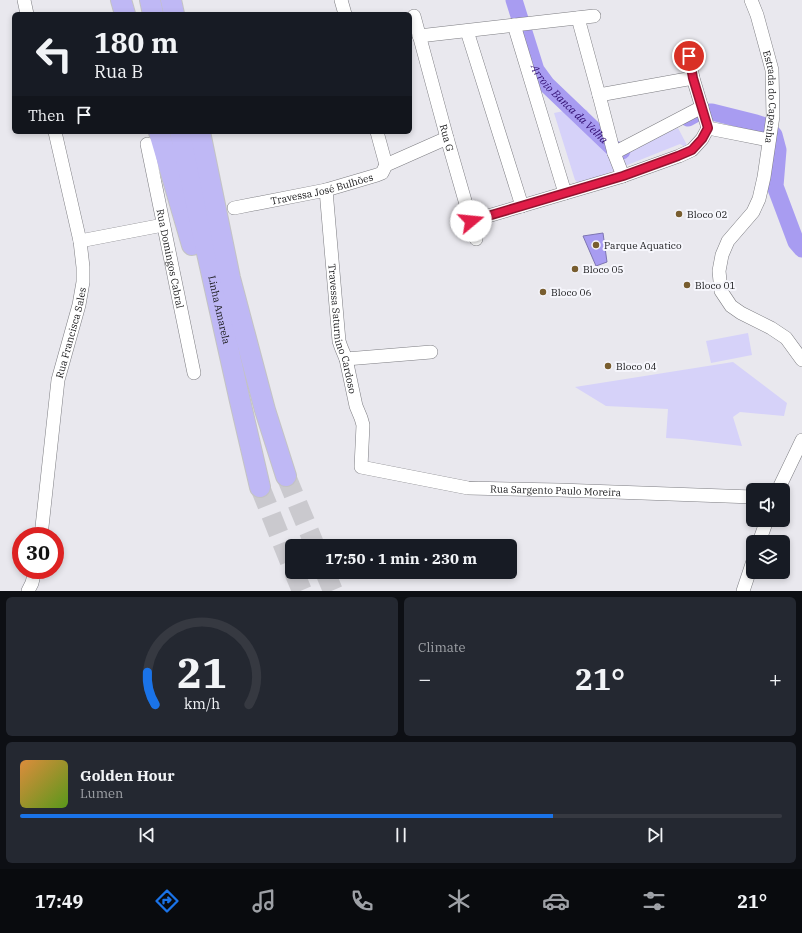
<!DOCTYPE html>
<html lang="en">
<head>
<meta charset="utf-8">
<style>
	body { margin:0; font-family:"IBM Plex Serif",serif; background:#242831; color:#f1f3f6; height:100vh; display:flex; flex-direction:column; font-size:15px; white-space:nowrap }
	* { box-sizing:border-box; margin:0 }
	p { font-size:13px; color:#9ea1a6 }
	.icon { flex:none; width:22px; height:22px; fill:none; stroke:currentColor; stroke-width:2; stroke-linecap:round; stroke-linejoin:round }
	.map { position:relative; height:591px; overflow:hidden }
	.sheet { display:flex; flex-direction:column; gap:6px; padding:6px; background:#0d0f14; flex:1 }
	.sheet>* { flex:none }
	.banner { position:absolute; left:12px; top:12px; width:400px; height:122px; border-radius:6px; box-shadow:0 2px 6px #0003; background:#171b24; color:#f1f3f6; overflow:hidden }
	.tools { position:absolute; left:746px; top:483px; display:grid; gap:8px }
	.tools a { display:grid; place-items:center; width:44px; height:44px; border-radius:6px; background:#171b24; box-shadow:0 2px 6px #0003; font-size:20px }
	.speed { position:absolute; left:12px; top:527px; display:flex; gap:8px; font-size:20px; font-weight:700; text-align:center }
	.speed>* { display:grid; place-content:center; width:52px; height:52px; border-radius:50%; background:#171b24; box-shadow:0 2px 6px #0003; line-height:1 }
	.speed .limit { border:6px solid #d22; background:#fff; color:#111 }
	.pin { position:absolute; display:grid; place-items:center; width:34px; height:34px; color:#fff; margin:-17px; border:2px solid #fff; border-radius:50%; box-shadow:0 1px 4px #0007 }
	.me { position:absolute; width:44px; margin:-22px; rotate:73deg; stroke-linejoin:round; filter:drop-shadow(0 0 3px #0008) }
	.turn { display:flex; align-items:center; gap:14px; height:84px; padding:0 16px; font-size:18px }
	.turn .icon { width:52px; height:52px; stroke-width:2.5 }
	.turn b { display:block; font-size:28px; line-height:34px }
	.then { display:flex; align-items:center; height:38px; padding:0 16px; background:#0003; gap:8px; font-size:15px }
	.big { font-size:30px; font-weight:700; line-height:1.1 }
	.sheet .card { flex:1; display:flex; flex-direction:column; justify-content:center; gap:6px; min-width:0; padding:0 14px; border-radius:6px; background:#242831 }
	.sheet .dial { align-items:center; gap:0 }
	.dial svg { height:104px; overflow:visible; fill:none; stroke:#363941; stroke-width:7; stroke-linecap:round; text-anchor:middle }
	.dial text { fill:#f1f3f6; stroke:none }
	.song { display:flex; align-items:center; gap:12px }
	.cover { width:48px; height:48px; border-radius:6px; background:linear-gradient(135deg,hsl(30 70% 55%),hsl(90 70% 35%)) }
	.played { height:4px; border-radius:2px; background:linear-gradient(90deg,#1a73e8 70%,#363941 70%) }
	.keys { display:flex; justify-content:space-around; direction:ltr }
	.heat { display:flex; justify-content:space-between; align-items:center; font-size:22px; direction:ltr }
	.sheet .tiles { flex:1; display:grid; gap:6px; grid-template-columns:1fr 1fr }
	.card:last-child { grid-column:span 2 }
	.trip { position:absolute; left:285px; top:539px; width:232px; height:40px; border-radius:6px; background:#171b24; box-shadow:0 2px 6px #0003; font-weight:700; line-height:40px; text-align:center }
	.menu { display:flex; height:64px; justify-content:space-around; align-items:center; background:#090b0e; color:#9ea1a6 }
	.menu .icon { width:28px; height:28px }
	.menu .current { color:#1a73e8 }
	.menu b { font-size:18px; color:#f1f3f6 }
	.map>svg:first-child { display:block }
	.green { fill:#d6d2f9 }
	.water { fill:#a89cf1; stroke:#7d75b1 }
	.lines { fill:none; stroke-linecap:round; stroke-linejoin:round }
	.river { stroke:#a89cf1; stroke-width:17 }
	.highway-tunnel { stroke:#cac9ce; stroke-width:20; stroke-dasharray:20 10; stroke-linecap:butt }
	.minor-casing { stroke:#7d7d82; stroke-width:14 }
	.highway-casing { stroke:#c3c3c4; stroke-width:22 }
	.minor { stroke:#fff; stroke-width:13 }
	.highway { stroke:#bfb8f5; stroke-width:20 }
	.route-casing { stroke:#92132f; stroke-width:10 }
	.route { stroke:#e11d48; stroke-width:7 }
	.poi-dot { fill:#785d2f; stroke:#f6f6fc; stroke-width:1.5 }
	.labels { text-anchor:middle; stroke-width:4; stroke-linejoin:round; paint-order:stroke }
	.street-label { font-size:10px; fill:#1a1a1c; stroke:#f6f6fc }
	.poi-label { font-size:10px; fill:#1a1a1c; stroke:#f6f6fc; text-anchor:start }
	.water-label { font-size:11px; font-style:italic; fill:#310d71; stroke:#f6f6fc }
</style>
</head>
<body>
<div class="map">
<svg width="802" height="591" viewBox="0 0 802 591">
	<rect width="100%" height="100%" fill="#e9e8ee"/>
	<g class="green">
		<polygon points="578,108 587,110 596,132 620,152 678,128 689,149 680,144 580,184 575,180 554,113"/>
		<polygon points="748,333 752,355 711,363 706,341"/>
		<polygon points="733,362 787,403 784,416 740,412 733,417 742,446 683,439 666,438 668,409 606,406 575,387"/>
	</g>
	<polygon class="water" points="603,233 607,262 596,266 583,236"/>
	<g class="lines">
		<g class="river">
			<path id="s1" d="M514,0L536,70L547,85L614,149L622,151"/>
			<polyline points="688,118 699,112 712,112 756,123 765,126 774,135 778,150 775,186 796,242 802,249"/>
		</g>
		<g class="highway-tunnel">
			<polyline points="286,476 315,546"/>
			<polyline points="260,487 292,567"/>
			<polyline points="294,572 302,591"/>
			<polyline points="325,572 333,591"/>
		</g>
		<g class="minor-casing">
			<g id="minor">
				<polyline points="24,0 27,14"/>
				<polyline points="341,0 345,14"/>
				<path id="s2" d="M751,0L757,15L772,70L773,116L764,177L759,199L753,212L728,241L722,255L719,271L721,291L731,306L741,313L771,328L786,338L802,360"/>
				<path id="s3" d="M414,16L447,138L476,239"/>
				<polyline points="578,18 599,95 614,153 623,176"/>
				<polyline points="514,25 565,193"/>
				<polyline points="467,31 522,206"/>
				<polyline points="419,36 594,16"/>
				<polyline points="689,57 693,78 708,128"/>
				<polyline points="599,95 693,78"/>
				<polyline points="377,132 386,165"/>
				<path id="s4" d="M147,144L194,373"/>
				<polyline points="614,153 702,107"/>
				<path id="s5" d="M326,190L339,341L341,347L346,359L356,406L361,418L363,425L361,467L468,488L559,490L753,497"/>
				<path id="s6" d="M234,208L326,190L377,175L382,173L386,165L447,138"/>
				<polyline points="471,221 623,176 679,156 692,150 702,139 708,128 769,140"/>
				<polyline points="80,241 163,225"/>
				<polyline points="346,359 431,352"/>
				<polyline points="778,490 802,440"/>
				<path id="s7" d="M41,536L58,380L79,305L83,282V267L80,241L55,132"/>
				<polyline points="759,542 767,520"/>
				<polyline points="28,591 32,583 35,570"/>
				<polyline points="743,591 753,561"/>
			</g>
		</g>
		<g class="highway-casing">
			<g id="highway">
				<polyline points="121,0 125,14"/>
				<polyline points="150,0 153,14"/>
				<polyline points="171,0 174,14"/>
				<polyline points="159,132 192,245"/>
				<path id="s8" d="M180,132L240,401L260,487"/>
				<polyline points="200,132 230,278 265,410 286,476"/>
			</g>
		</g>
		<use href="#minor" class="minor"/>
		<use href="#highway" class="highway"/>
	</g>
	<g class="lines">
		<g class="route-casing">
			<polyline id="route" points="471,221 623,176 678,156 692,150 702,139 708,128 693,78 689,56"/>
		</g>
		<use href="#route" class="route"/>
	</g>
	<g class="poi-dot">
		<circle cx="679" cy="214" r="4"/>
		<circle cx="596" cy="245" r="4"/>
		<circle cx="575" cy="269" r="4"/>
		<circle cx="687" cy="285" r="4"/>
		<circle cx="543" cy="292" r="4"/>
		<circle cx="608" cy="366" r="4"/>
	</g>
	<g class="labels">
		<g class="street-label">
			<text dy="4" stroke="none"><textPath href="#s2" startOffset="100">Estrada do Capenha</textPath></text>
			<text dy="4" stroke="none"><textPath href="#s3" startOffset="126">Rua G</textPath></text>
			<text dy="4" stroke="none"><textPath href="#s6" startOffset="90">Travessa José Bulhões</textPath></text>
			<text dy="4" stroke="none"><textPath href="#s4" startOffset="117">Rua Domingos Cabral</textPath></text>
			<text dy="4" stroke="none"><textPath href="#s8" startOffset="182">Linha Amarela</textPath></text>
			<text dy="4" stroke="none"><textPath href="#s5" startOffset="140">Travessa Saturnino Cardoso</textPath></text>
			<text dy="4" stroke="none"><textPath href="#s7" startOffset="206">Rua Francisca Sales</textPath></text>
			<text dy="4" stroke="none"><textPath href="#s5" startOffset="478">Rua Sargento Paulo Moreira</textPath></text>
		</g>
		<g class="poi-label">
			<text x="687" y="218">Bloco 02</text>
			<text x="604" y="249">Parque Aquatico</text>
			<text x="583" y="273">Bloco 05</text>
			<text x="695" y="289">Bloco 01</text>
			<text x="551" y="296">Bloco 06</text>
			<text x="616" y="370">Bloco 04</text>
		</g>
		<g class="water-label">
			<text dy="4" stroke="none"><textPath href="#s1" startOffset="121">Arroio Banca da Velha</textPath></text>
		</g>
	</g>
</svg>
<div class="tools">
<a><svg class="icon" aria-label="sound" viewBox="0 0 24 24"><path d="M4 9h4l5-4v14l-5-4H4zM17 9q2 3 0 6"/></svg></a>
<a><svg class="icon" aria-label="layers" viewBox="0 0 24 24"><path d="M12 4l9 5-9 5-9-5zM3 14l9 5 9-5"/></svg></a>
</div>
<div class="speed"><div class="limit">30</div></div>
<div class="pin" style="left:689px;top:56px;background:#d93025"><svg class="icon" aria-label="arrive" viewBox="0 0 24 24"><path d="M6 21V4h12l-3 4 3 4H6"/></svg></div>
<svg class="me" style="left:471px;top:221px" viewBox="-20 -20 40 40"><circle r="19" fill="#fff"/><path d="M0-13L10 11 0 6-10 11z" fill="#e11d48"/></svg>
<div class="trip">17:50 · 1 min · 230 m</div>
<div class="banner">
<div class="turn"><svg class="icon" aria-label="left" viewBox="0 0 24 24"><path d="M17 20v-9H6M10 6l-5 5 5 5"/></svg><div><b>180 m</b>Rua B</div></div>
<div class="then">Then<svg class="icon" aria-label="arrive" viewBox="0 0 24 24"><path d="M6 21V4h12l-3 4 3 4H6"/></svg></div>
</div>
</div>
<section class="sheet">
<div class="tiles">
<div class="card dial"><svg viewBox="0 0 100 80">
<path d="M14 69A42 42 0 1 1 86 69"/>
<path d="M14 69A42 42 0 0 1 8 44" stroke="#1a73e8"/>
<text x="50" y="56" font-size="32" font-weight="700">21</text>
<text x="50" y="72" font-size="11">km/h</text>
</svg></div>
<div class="card"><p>Climate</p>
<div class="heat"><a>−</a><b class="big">21°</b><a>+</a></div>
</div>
<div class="card">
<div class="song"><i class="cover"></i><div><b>Golden Hour</b><p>Lumen</p></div></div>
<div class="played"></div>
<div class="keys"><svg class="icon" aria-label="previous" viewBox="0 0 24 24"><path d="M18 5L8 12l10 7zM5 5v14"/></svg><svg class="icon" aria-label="pause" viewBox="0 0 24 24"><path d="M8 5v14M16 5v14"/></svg><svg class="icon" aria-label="next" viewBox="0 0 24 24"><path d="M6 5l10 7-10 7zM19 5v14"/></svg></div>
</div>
</div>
</section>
<nav class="menu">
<b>17:49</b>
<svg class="icon current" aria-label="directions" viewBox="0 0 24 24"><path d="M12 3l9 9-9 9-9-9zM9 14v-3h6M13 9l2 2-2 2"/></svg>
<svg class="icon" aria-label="music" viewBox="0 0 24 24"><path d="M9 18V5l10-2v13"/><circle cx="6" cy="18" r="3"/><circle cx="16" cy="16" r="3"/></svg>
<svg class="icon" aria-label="phone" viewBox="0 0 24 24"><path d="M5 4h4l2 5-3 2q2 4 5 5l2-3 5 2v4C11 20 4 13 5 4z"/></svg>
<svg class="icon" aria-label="climate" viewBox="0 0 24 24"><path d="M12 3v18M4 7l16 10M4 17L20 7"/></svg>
<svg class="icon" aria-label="car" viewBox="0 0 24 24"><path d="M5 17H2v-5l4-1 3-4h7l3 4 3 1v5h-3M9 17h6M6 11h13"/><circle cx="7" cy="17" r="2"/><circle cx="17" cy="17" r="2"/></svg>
<svg class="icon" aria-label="filters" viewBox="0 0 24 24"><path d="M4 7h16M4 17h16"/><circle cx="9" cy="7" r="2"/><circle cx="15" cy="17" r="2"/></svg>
<b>21°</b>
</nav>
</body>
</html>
